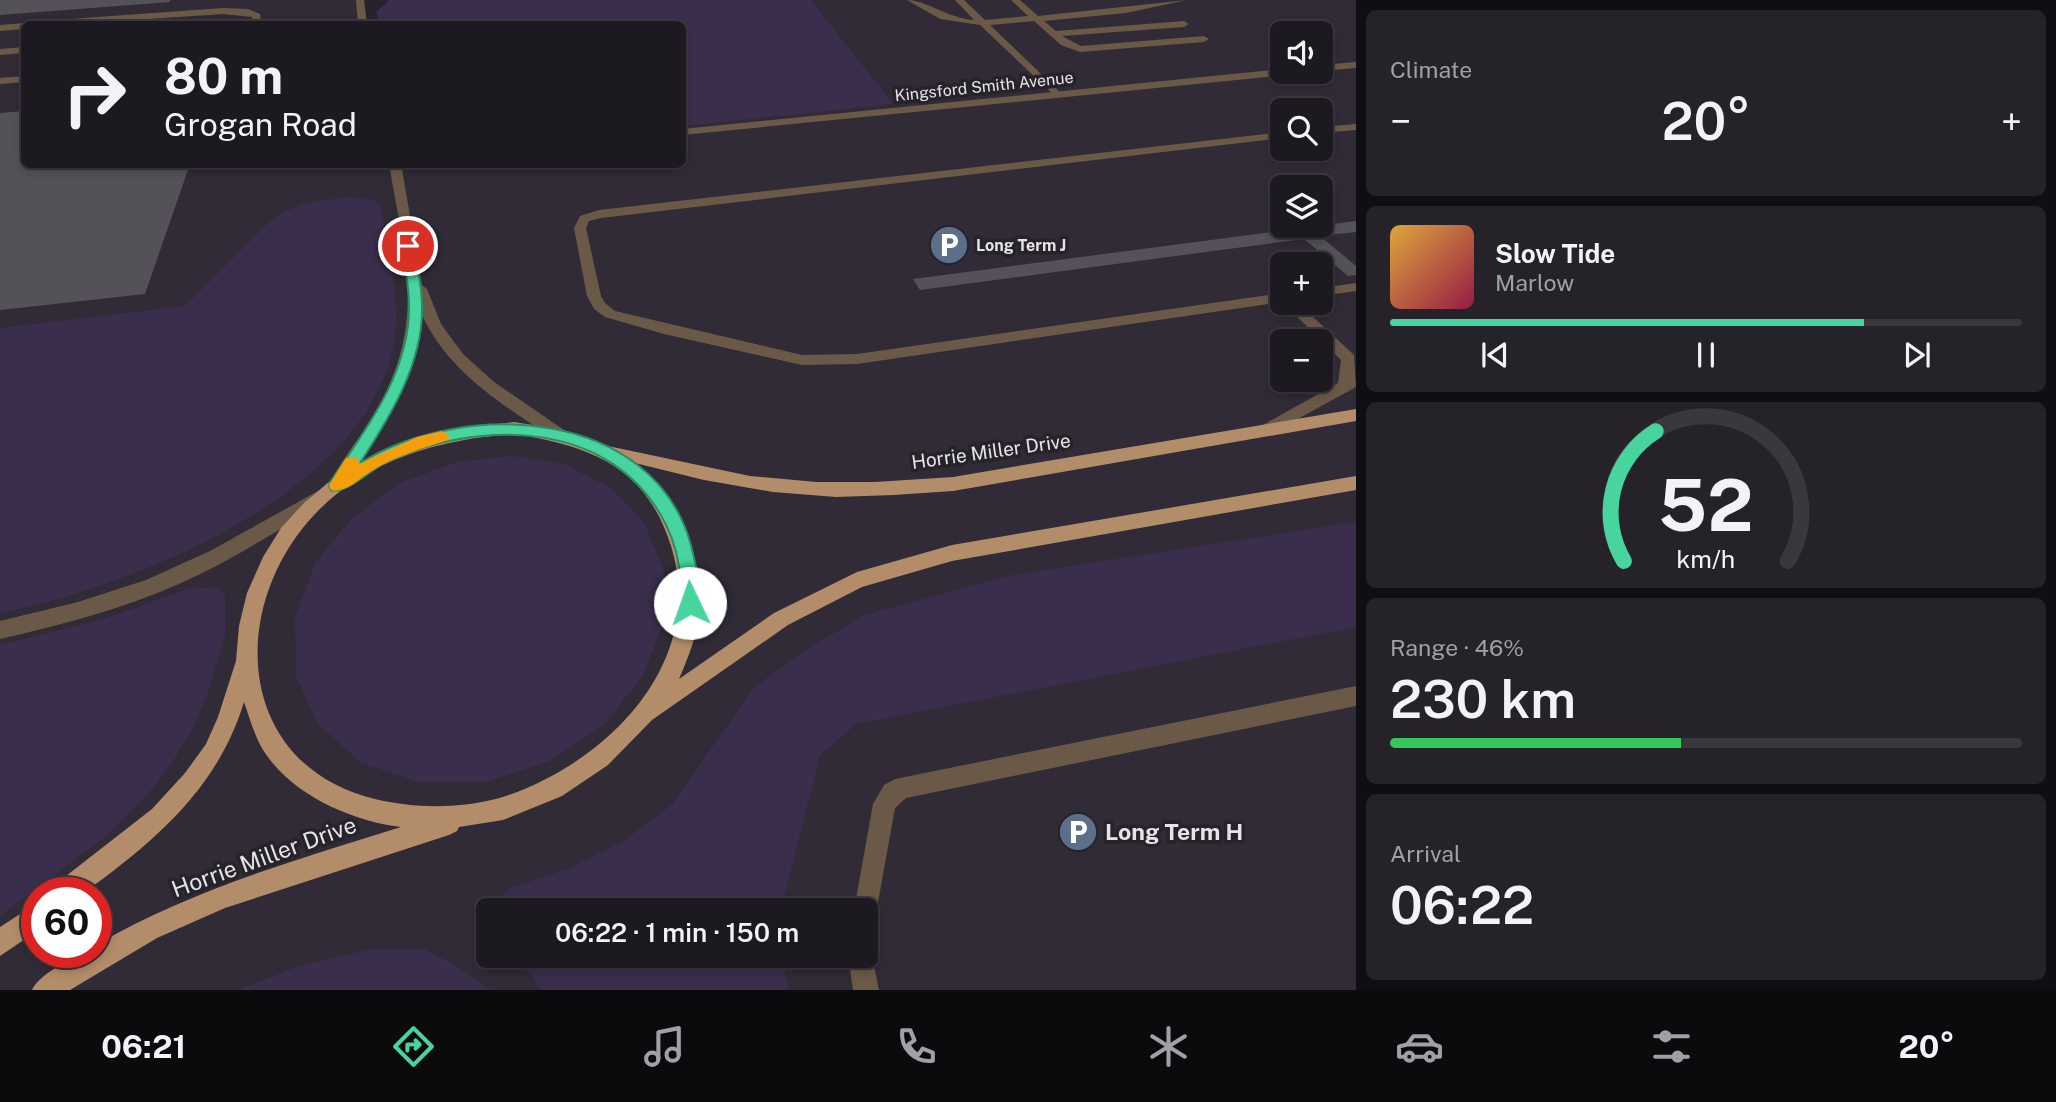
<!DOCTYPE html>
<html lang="en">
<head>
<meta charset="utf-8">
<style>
	body { margin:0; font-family:"Public Sans",sans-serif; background:#252329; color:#f1f3f6; height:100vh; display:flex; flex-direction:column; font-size:26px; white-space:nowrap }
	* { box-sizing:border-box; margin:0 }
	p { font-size:23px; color:#a0a1a5 }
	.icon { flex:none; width:38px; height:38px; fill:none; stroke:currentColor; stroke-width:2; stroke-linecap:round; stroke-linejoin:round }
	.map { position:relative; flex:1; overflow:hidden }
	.details { display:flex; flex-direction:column; gap:10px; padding:10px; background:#0f0e12; width:700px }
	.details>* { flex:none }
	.banner { position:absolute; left:21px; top:21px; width:665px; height:147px; border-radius:10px; box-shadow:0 4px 10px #0003,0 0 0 2px #3a383e; background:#1c1a20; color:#f1f3f6; overflow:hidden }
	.controls { position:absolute; left:1270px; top:21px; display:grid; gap:14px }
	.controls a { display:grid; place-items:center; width:63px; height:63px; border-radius:10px; background:#1c1a20; box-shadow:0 4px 10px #0003,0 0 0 2px #3a383e; font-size:35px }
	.speed { position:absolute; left:21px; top:877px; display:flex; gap:14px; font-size:35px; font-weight:700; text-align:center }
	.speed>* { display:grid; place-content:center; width:91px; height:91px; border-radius:50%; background:#1c1a20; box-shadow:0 4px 10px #0003,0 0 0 2px #3a383e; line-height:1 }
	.speed .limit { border:10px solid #d22; background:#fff; color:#111 }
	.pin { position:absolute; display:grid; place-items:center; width:60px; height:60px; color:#fff; margin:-30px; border:4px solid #fff; border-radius:50%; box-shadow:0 2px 7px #0007 }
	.me { position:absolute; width:77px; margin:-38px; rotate:357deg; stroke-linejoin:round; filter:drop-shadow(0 0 5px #0008) }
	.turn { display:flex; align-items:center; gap:24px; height:147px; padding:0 28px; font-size:32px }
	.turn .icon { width:91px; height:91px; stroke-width:2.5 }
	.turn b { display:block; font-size:49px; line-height:60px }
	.big { font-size:52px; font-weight:600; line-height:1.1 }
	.details .tile { flex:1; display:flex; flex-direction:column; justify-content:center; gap:10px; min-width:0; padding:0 24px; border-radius:10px; background:#252329 }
	.details .dial { align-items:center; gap:0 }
	.dial svg { height:182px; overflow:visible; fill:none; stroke:#3a383e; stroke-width:7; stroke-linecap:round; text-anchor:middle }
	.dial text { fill:#f1f3f6; stroke:none }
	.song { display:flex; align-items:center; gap:21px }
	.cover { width:84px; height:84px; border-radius:10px; background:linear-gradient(135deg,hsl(40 70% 55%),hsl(340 70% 35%)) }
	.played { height:7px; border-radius:4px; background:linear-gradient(90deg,#47d49e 75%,#3a383e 75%) }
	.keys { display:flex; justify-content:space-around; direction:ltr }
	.heat { display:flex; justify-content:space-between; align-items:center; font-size:38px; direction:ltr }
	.charge { height:10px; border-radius:5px; background:linear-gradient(90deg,#34c759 46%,#3a383e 0) }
	.trip { position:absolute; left:476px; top:898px; width:402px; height:70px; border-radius:10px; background:#1c1a20; box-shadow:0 4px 10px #0003,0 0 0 2px #3a383e; font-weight:600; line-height:70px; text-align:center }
	.tabs { display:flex; height:112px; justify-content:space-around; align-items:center; background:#0b0a0d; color:#a0a1a5 }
	.tabs .icon { width:49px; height:49px }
	.tabs .current { color:#47d49e }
	.tabs b { font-size:32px; color:#f1f3f6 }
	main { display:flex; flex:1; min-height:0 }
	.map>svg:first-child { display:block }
	.built { fill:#302b37; fill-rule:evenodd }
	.green { fill:#3a2e4c }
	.building { fill:#545159 }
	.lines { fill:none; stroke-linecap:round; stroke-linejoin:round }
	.lane { fill:#6b5948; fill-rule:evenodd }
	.street { fill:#6b5948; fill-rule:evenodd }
	.primary { fill:#b38d69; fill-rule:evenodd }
	.route { fill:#47d49e; stroke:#2e8a67; stroke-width:2 }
	.slow { fill:#f59e0b }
	.labels { text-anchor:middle; stroke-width:7; stroke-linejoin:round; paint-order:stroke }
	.far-street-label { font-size:16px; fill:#e6e4e9; stroke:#26232a }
	.far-poi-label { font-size:16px; font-weight:bold; fill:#e6e4e9; stroke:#26232a; text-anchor:start }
	.street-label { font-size:19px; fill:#e6e4e9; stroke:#26232a }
	.near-poi-label { font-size:23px; font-weight:bold; fill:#e6e4e9; stroke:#26232a; text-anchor:start }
	.near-street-label { font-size:23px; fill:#e6e4e9; stroke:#26232a }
</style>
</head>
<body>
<main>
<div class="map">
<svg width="1356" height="990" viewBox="0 0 1356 990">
	<rect width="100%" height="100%" fill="#26232a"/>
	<path class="built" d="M0,0H360L363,24H24V164H682V24H388L387,0H1356V990H0ZM1283,33H1321V72H1283ZM1283,110H1321V149H1283ZM1283,187H1321V226H1283ZM1283,264H1321V303H1283ZM1283,341H1321V380H1283ZM37,892H96V952H37ZM488,910H866V956H488Z"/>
	<g class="green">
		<polygon points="390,0 811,0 893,104 683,126 682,24 380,24 376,12"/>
		<path d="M346,197L374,200L380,205C388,249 401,298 394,343C369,493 131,587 0,613V328L185,306L267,224L286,211L302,204Z"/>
		<polygon points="512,456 564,464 611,488 645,524 664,572 663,623 643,675 605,724 550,761 485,782 419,782 360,762 318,724 296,676 295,618 315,563 353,517 402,482 456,462"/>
		<polygon points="1356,522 1356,627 856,724 820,755 781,910 493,910 496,900 510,888 567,869 623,841 673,804 753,688 810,647 865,615 1007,576"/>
		<polygon points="193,587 219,589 225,596 225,635 210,687 194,726 172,763 143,800 109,834 0,916 0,645 101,620"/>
		<polygon points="372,949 424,949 455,965 490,990 238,990 299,966"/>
		<polygon points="512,956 782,956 788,990 541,990 531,974"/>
	</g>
	<g class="building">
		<polygon points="0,0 170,0 170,2 0,15"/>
		<polygon points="24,111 24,164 190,164 145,294 0,310 0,113"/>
		<polygon points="1356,221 1356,232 1320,236 1356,266 1356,275 1348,276 1304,239 920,290 913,279"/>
	</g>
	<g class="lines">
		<g class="lane">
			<path d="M907,0C926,0 947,18 974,20L955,0H964L985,20L1028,16L1011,0H1020L1038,16L1187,0L1126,13L1044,21L1056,31L1184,21L1189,24L1184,27L1062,36L1081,46L1204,36L1209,39L1204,42L1080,52L1061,45L1034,21L990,25L1061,93L1062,95L1057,98L980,25L940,19Z"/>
			<polygon points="223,8 248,9 260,14 262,24 253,24 252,17 223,14 74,24 37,24 42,21"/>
			<polygon points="24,24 24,29 0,31 0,25 24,23 28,24"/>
			<polygon points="24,47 24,53 0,55 0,49"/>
			<polygon points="1356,124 1356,130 1321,133 1321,127"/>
			<polygon points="1283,132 1283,138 601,218 589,221 586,228 601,296 605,303 615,311 802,355 857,354 1283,293 1283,302 857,364 802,365 664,334 605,317 594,309 587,296 574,228 580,216 599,210"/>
			<polygon points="1356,283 1356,291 1321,296 1321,288"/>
			<polygon points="1283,303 1298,303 1354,355 1356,387 1267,436 1259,430 1261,426 1338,383 1341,360"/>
			<path d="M318,491L324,493L327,498L324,503C277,531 230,561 179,584C122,609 61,625 0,639V621L78,602L146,580L210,551Z"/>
			<polygon points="1356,686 1356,706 906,798 895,808 875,919 866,922 866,910 854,910 873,804 884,785 895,779"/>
			<polygon points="866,945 870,947 879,990 853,990 848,956 866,956"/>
		</g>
		<g class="street">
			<polygon points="356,0 364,0 367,24 358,24"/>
			<polygon points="1356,62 1356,68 1321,71 1321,65"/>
			<polygon points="1283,69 1283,72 1293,72 1288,75 682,135 682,129"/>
			<polygon points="24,76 24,82 0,84 0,78"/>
			<path d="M389,164H401L422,285L427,289L441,324L463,354L494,382L564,430L566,434L564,438H552C502,404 448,372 422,315C416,381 379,435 343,490H331L328,485C343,457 365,432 380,404C426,318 404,254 389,164Z"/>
		</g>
		<g class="primary">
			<path d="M1356,409V421L953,491L894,495L836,497L773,492L704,480L635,463C679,500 711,570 697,628C693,645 686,663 679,679L774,613L857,572L952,545L1356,476V490L952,561L862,587L788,625L652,720L608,765L562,796L503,820L459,827L457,831L449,835L225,908L157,938L70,990H32C39,974 79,952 96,952V945C192,889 297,860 401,827C352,821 294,796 265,753C255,738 250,719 244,702C218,788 155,841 85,892H54L57,883L152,809L185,773L206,744L218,717L236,661L239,626L247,593L263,557L281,528L304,503L330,481L393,446L443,431L514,422L563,430L608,446L750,476L816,482H875L953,477ZM514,434C590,446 646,466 671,546C707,662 609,761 506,796C465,809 416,809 375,799C235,765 227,607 315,514C367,459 441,439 514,434Z"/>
			<polygon points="37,903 37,931 0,956 0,927"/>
		</g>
	</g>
	<path class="route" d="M408,243L414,246C417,266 422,286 422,305C424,362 390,417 360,463C463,399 653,407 691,545C695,563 704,591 696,608L690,610L684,608C678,595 682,580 679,566C676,547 669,528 659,512C602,418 474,421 386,462C372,469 345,495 331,490L329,485L331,481C366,429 410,372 409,306C409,286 405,266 402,246Z"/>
	<path class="slow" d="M442,431L450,436L448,440C421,449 394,456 370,472C359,479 344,494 331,490L329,485L346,458H357L359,464L417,437Z"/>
	<defs>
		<g id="parking-disc" transform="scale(2.0125)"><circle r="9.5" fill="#5c6f8a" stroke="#26232a"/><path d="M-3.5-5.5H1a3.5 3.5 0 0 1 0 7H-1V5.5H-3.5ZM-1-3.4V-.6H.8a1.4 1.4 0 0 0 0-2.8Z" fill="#fff"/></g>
	</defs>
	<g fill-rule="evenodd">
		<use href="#parking-disc" x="949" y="245"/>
		<use href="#parking-disc" x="1078" y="832"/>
	</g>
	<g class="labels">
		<g class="far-street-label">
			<text transform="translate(984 86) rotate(-6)" y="6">Kingsford Smith Avenue</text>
		</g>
		<g class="far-poi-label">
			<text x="976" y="251">Long Term J</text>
		</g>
		<g class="street-label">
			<text transform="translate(991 451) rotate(-8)" y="7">Horrie Miller Drive</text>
		</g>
		<g class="near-poi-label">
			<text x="1105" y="840">Long Term H</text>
		</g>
		<g class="near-street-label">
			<text transform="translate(264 857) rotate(-20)" y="8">Horrie Miller Drive</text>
		</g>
	</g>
</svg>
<div class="controls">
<a><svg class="icon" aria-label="sound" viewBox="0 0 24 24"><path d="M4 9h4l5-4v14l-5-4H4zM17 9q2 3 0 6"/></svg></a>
<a><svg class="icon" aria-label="search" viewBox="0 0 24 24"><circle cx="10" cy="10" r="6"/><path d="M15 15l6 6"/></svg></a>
<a><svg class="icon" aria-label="layers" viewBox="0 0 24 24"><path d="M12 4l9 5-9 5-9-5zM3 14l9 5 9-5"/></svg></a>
<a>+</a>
<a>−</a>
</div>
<div class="speed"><div class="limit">60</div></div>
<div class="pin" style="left:408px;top:246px;background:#d93025"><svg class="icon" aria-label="arrive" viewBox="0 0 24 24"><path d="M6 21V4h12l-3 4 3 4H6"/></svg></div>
<svg class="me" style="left:690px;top:603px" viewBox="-20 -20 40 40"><circle r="19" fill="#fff"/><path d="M0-13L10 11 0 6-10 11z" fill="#47d49e"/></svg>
<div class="trip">06:22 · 1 min · 150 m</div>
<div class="banner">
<div class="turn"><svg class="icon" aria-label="right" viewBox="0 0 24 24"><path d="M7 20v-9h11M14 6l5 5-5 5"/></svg><div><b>80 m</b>Grogan Road</div></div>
</div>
</div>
<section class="details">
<div class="tile"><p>Climate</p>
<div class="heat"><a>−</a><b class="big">20°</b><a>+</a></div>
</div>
<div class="tile">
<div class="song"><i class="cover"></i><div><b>Slow Tide</b><p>Marlow</p></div></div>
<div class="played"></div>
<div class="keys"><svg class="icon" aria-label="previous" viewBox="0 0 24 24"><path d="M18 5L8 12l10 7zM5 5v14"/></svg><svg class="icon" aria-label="pause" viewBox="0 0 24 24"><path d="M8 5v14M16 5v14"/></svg><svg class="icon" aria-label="next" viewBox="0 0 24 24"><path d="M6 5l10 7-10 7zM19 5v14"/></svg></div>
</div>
<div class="tile dial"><svg viewBox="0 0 100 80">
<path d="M14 69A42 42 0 1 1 86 69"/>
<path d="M14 69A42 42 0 0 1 28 12" stroke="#47d49e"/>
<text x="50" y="56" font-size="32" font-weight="700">52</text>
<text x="50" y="72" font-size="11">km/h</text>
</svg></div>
<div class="tile"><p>Range · 46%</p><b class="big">230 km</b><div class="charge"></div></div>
<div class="tile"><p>Arrival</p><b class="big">06:22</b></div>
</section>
</main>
<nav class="tabs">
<b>06:21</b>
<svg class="icon current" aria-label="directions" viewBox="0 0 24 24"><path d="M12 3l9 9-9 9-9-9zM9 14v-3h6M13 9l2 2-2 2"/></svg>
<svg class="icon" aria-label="music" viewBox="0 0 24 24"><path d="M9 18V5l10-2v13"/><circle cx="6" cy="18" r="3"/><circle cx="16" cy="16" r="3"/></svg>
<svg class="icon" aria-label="phone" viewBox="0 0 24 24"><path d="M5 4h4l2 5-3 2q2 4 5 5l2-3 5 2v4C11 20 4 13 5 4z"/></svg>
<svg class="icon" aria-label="climate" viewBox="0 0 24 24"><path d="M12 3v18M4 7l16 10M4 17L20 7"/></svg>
<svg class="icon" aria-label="car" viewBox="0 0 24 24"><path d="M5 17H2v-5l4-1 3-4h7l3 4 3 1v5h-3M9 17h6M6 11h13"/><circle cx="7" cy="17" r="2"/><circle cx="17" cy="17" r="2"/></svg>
<svg class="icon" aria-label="filters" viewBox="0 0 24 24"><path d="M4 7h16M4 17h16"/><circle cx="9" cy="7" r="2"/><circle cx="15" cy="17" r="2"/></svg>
<b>20°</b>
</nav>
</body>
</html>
